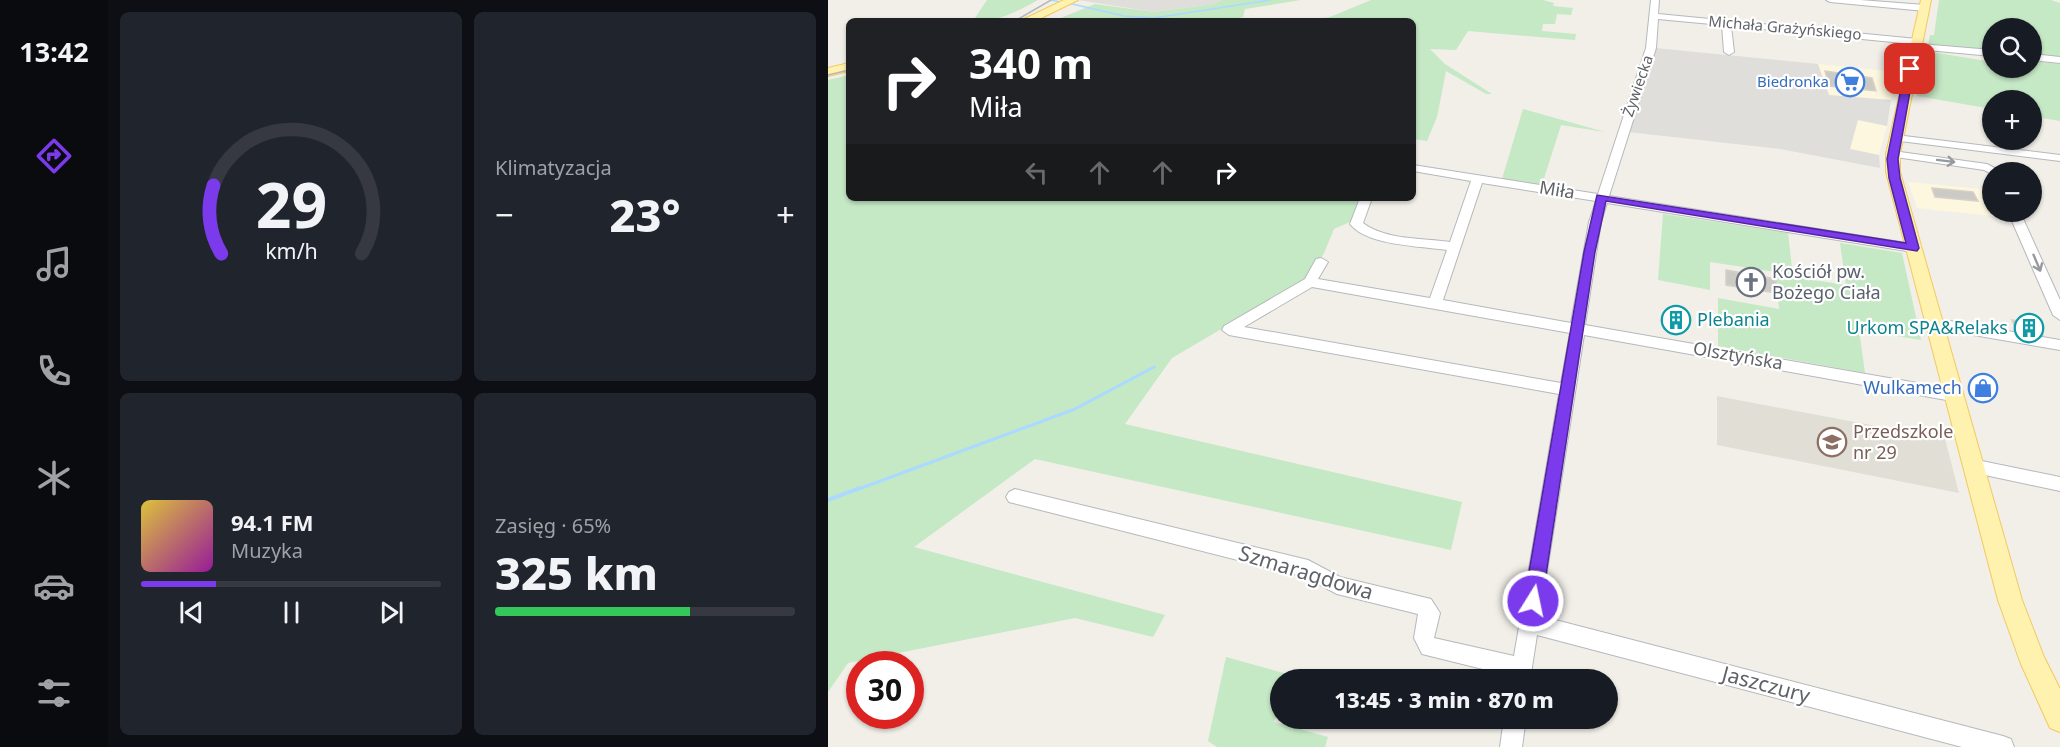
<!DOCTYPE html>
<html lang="pl">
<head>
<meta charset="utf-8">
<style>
	body { margin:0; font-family:"Noto Sans",sans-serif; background:#20242c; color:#f1f3f6; height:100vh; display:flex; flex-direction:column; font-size:22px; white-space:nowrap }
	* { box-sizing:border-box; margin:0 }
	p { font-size:20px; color:#9ea1a6 }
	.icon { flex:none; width:33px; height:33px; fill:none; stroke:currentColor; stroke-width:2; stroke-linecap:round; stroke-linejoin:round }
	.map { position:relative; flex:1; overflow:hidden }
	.side { display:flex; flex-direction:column; gap:12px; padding:12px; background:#0d0f14; width:720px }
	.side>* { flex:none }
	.banner { position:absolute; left:18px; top:18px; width:570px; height:183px; border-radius:9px; box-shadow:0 2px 4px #0004; background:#202124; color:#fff; overflow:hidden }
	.buttons { position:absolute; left:1154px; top:18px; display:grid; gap:12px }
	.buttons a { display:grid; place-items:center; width:60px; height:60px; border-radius:50%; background:#171b24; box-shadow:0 2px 4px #0004; font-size:30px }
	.speed { position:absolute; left:18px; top:651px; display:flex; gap:12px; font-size:30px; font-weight:700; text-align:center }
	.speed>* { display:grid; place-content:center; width:78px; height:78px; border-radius:50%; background:#171b24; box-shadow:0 2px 4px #0004; line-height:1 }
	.speed .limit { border:9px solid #d22; background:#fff; color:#111 }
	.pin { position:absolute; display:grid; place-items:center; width:51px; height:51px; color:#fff; margin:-26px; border-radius:12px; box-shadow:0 3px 9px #0006 }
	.me { position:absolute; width:66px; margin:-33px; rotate:10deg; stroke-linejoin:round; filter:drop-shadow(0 0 4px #0008) }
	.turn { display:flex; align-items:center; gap:21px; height:126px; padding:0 24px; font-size:27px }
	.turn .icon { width:78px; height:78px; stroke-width:2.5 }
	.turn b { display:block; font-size:42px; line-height:51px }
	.lanes { display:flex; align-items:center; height:57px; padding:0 24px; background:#0003; justify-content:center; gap:30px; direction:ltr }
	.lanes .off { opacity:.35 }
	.big { font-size:45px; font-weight:800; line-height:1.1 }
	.side .card { flex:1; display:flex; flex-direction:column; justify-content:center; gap:9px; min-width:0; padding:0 21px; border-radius:9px; background:#20242c }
	.side .dial { align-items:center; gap:0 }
	.dial svg { height:156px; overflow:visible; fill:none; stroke:#363941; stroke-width:7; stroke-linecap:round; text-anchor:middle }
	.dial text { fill:#f1f3f6; stroke:none }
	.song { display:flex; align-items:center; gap:18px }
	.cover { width:72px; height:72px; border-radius:9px; background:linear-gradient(135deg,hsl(50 70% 55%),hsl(300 70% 35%)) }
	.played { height:6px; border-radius:3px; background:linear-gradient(90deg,#7c3aed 25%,#363941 25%) }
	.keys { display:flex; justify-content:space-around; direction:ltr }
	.heat { display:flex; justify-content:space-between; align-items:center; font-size:33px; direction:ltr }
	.charge { height:9px; border-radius:4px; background:linear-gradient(90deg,#34c759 65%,#363941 0) }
	.side .tiles { flex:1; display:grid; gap:12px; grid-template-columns:repeat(2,1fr) }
	.trip { position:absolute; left:442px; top:669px; width:348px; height:60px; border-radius:30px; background:#171b24; box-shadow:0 2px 4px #0004; font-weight:800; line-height:60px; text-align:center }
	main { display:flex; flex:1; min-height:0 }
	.menu { display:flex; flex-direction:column; width:108px; justify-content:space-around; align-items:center; background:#090b0e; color:#9ea1a6 }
	.menu .icon { width:42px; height:42px }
	.menu .current { color:#7c3aed }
	.menu b { font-size:27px; color:#f1f3f6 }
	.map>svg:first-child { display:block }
	.commercial { fill:#fef7e0 }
	.industrial { fill:#e0deda }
	.education { fill:#e1ded6 }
	.green { fill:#c5e8c5 }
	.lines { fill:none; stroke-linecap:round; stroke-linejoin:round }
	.stream-far2 { stroke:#aadaff; stroke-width:1.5 }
	.stream-far1 { stroke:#aadaff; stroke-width:3 }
	.stream { stroke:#aadaff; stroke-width:4 }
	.building { fill:#cccac5; stroke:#d6d1c6; stroke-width:1.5 }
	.minor-casing { stroke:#b5b8bc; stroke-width:2 }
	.major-casing { stroke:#f2c960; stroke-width:2 }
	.minor { fill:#fff; fill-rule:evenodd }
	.major { fill:#fff2af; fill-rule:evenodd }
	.tram { stroke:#b6b7b8; stroke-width:1.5 }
	.oneway { stroke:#979a9d }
	.route { fill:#7c3aed; stroke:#51269a; stroke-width:1.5 }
	.labels { text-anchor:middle; stroke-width:4.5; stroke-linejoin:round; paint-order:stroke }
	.far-street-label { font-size:15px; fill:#5f6368; stroke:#fff }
	.far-shop-label { font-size:15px; fill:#366cbe; stroke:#fff; text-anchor:end }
	.street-label { font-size:18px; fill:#5f6368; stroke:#fff }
	.worship-label { font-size:18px; fill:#5b616d; stroke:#fff; text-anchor:start }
	.culture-label { font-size:18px; fill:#0d838f; stroke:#fff; text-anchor:start }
	.shop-label { font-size:18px; fill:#366cbe; stroke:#fff; text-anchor:end }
	.education-label { font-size:18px; fill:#785e54; stroke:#fff; text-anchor:start }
	.near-street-label { font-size:21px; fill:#5f6368; stroke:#fff }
</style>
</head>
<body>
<main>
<nav class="menu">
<b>13:42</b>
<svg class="icon current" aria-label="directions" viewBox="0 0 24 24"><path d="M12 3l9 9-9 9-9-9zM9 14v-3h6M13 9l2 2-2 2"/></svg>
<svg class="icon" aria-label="music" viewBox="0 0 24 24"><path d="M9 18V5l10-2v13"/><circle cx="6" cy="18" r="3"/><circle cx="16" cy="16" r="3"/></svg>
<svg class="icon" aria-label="phone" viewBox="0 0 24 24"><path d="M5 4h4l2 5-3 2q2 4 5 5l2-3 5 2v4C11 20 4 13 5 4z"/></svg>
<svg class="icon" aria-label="climate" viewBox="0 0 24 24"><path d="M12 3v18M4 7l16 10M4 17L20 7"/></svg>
<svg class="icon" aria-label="car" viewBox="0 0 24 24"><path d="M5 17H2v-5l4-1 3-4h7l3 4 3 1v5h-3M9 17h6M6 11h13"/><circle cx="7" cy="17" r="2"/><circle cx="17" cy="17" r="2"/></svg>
<svg class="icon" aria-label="filters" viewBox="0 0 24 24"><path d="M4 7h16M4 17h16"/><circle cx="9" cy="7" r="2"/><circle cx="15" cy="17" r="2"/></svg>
</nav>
<section class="side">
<div class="tiles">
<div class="card dial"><svg viewBox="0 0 100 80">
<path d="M14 69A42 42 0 1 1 86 69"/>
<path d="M14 69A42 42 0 0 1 10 34" stroke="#7c3aed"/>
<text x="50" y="56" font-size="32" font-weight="700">29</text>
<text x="50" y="72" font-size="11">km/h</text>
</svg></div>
<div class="card"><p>Klimatyzacja</p>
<div class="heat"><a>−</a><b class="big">23°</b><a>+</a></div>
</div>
<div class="card">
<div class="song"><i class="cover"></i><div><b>94.1 FM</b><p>Muzyka</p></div></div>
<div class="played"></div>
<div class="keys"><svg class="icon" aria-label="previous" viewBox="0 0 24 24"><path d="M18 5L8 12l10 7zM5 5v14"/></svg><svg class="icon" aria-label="pause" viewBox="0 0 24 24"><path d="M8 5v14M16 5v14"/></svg><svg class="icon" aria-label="next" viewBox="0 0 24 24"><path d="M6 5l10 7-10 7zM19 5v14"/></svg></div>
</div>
<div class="card"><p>Zasięg · 65%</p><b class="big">325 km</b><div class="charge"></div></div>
</div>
</section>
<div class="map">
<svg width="1232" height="747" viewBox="0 0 1232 747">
	<rect width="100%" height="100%" fill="#f1efe8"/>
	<g class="commercial">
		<polygon points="990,64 1070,72 1063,100 1001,95"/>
		<polygon points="1030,120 1059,126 1051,155 1022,149"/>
		<polygon points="1080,182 1164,190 1164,212 1180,212 1183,218 1089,208"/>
	</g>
	<g class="industrial">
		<polygon points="250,0 394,0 386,4 326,12"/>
		<polygon points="827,48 990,64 1001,95 1063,100 1059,126 1030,120 1022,149 1051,155 1052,168 952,149 800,132"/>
	</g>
	<polygon class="education" points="889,396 1117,439 1131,493 889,445"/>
	<g class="green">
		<path d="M159,0H210C186,13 172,21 145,21Z"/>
		<polygon points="394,0 473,0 417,9 415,17 400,21 225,21 267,4 326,12 386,4"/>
		<polygon points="543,0 715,0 726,3 725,6 745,8 743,15 729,14 727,24 715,24 714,31 748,34 747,40 640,31 628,50 602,49 617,64 664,94 658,94 618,71 609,117 599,141 585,139 585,21 476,21 502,17"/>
		<polygon points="1111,0 1223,0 1232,3 1232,58 1203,55 1203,28 1164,28 1164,51 1100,45 1102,35 1106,35"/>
		<polygon points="1098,51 1164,62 1164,68 1203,68 1203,61 1232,64 1232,121 1203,116 1203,100 1164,100 1164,109 1089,96"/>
		<polygon points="21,75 21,198 533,198 524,221 506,229 496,253 480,278 344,358 297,424 634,502 623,550 207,459 86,547 337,615 325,637 247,618 20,663 0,692 0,80"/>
		<polygon points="695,109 777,132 733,125 714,185 674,179"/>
		<polygon points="835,214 960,233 965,277 1018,285 1012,243 1074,253 1093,340 1031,330 1037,373 890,346 890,298 951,309 948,272 882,262 882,290 830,280"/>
		<polygon points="398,657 463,675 462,679 453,680 453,703 446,722 500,737 497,747 389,747 380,741"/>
	</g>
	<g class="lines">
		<g class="stream-far2">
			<polyline points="222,0 233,2"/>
			<polyline points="240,3 296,16 326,18 442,0"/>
		</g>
		<polyline class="stream-far1" points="28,490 247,409 326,367"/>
		<polyline class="stream" points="0,500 32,488"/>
	</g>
	<g class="building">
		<polygon points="997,71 1044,78 1048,91 1001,86"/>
		<polygon points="1104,188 1145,192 1150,201 1107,197"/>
		<polygon points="898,270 948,279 949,293 898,285"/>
		<polygon points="837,311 859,314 858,330 836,326"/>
		<polygon points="1184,320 1210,324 1215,335 1188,330"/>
	</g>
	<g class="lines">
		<g class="minor-casing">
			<g id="minor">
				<path d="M823,0H831L830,14L1089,39L1092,40V44L1164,50V56L1088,49L1085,48V44L903,26L906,52L901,55L896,52L894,25L830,19L828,48L781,196L1085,244L1091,248L1085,252L779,203L773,222L757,325L1124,389L1129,391L1132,395L1129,399L1124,401L756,335L712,616L1175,736L1183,739L1186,747H1134L709,635L702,680H682L683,676L594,654L586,638L590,614L509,594L477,577L181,502L178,497L181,492L187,489L480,560L512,577L603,599L612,613L606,638L686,656L731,394L401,335L394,330L396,326L477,279L488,259L493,258L500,262L490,279L602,298L619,250C593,246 539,246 522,224L532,198H544L535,223C557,240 595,238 622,242L643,181L585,171V165L770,194L818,48ZM654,183L768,201L761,222L743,323L615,300ZM484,287L742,333L733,383L416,327Z"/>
				<polygon points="998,0 1032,0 1097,5 1101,8 1097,11 1002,2"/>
				<polygon points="1203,54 1232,57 1232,63 1203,60"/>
				<polygon points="1068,135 1232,155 1232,161 1064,140 1063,138"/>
				<polygon points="1065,151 1159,164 1174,172 1164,172 1164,174 1156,170 1061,156 1059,154"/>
				<polygon points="1180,212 1192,212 1232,300 1232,320 1225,315"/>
				<polygon points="1104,318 1232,340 1232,350 1099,327 1097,323 1099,319"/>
				<polygon points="1144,459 1232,477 1232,491 1138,471 1136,466 1138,461"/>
				<polygon points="676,718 698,718 694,747 672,747"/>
			</g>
		</g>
		<g class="major-casing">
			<g id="major">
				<polygon points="236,0 250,0 207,21 192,21"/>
				<polygon points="1093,0 1103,0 1072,154 1072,172 1194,600 1216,657 1232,689 1232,732 1222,728 1193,664 1170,600 1058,172 1058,154"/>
				<polygon points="21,63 21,71 0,76 0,68"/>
			</g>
		</g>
		<use href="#minor" class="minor"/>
		<use href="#major" class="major"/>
		<g class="tram">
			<polyline points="187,21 223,0"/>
			<polyline points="0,75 21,70"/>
		</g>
	</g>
	<defs><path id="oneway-shaft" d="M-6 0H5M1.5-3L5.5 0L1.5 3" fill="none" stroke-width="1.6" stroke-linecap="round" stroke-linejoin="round" transform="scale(1.5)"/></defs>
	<g class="oneway">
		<use href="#oneway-shaft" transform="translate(1118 161) rotate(7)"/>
		<use href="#oneway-shaft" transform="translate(1209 263) rotate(67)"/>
	</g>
	<polygon class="route" points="1082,66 1086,69 1070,159 1072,178 1091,248 1089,251 778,201 767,252 714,601 711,607 705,610 699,607 696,601 756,252 769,195 1078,243 1061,178 1059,159 1077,69"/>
	<defs>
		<g id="supermarket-ring" transform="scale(1.5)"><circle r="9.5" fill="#fff" stroke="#3f7fe0" stroke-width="1.5"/><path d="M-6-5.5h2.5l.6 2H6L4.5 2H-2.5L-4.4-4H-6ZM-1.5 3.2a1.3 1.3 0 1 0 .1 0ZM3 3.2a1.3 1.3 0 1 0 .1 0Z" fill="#3f7fe0"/></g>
		<g id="church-ring" transform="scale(1.5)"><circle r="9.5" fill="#fff" stroke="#6b7280" stroke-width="1.5"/><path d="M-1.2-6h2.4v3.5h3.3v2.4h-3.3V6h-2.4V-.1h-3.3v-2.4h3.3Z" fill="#6b7280"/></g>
		<g id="building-ring" transform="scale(1.5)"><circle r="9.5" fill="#fff" stroke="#0f9aa8" stroke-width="1.5"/><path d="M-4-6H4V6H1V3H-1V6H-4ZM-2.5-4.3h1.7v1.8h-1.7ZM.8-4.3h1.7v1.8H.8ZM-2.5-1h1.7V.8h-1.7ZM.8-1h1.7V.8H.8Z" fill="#0f9aa8"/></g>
		<g id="shop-ring" transform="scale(1.5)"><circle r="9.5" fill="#fff" stroke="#3f7fe0" stroke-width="1.5"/><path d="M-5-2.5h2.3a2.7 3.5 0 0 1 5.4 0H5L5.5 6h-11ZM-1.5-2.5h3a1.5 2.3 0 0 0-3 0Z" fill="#3f7fe0"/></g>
		<g id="school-ring" transform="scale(1.5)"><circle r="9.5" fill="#fff" stroke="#8d6e63" stroke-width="1.5"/><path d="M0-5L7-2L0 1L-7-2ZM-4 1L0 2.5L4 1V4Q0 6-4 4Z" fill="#8d6e63"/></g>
	</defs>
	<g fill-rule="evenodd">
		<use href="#supermarket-ring" x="1022" y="82"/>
		<use href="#church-ring" x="923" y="282"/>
		<use href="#building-ring" x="848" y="320"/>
		<use href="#building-ring" x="1201" y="328"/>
		<use href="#shop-ring" x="1155" y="388"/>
		<use href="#school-ring" x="1004" y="442"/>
	</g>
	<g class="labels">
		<g class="far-street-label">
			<text transform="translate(957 28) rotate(5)" y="5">Michała Grażyńskiego</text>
			<text transform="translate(810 86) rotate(-71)" y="5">Żywiecka</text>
		</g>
		<g class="far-shop-label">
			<text x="1001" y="87">Biedronka</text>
		</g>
		<g class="street-label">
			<text transform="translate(729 190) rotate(9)" y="6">Miła</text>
			<text transform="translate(910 356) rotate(10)" y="6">Olsztyńska</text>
		</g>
		<g class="worship-label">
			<text x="944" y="278">Kościół pw.<tspan x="944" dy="21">Bożego Ciała</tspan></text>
		</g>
		<g class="culture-label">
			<text x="869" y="326">Plebania</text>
			<text x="1180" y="334" text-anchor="end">Urkom SPA&amp;Relaks</text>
		</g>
		<g class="shop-label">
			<text x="1134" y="394">Wulkamech</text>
		</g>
		<g class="education-label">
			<text x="1025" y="438">Przedszkole<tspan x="1025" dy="21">nr 29</tspan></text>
		</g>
		<g class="near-street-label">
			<text transform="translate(478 573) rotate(17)" y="7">Szmaragdowa</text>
			<text transform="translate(938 685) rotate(15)" y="7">Jaszczury</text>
		</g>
	</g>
</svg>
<div class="buttons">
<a><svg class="icon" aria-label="search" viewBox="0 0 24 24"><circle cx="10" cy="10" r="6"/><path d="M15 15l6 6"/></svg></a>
<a>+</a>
<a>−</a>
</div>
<div class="speed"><div class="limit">30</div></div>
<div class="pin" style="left:1082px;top:69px;background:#d93025"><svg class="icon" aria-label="arrive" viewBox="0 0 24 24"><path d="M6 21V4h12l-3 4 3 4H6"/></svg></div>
<svg class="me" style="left:705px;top:601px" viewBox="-20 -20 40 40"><circle r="17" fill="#7c3aed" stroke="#fff" stroke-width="3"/><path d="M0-11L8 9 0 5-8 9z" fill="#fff"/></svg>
<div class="trip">13:45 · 3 min · 870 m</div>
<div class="banner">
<div class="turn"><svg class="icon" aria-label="right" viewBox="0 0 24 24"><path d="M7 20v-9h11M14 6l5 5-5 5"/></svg><div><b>340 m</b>Miła</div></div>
<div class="lanes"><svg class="icon off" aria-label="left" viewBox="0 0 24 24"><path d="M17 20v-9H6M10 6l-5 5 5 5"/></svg><svg class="icon off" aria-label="ahead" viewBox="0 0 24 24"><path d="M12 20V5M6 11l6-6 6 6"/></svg><svg class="icon off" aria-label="ahead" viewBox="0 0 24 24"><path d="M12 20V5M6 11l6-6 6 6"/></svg><svg class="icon" aria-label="right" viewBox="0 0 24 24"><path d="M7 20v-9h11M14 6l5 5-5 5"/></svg></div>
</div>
</div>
</main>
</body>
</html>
